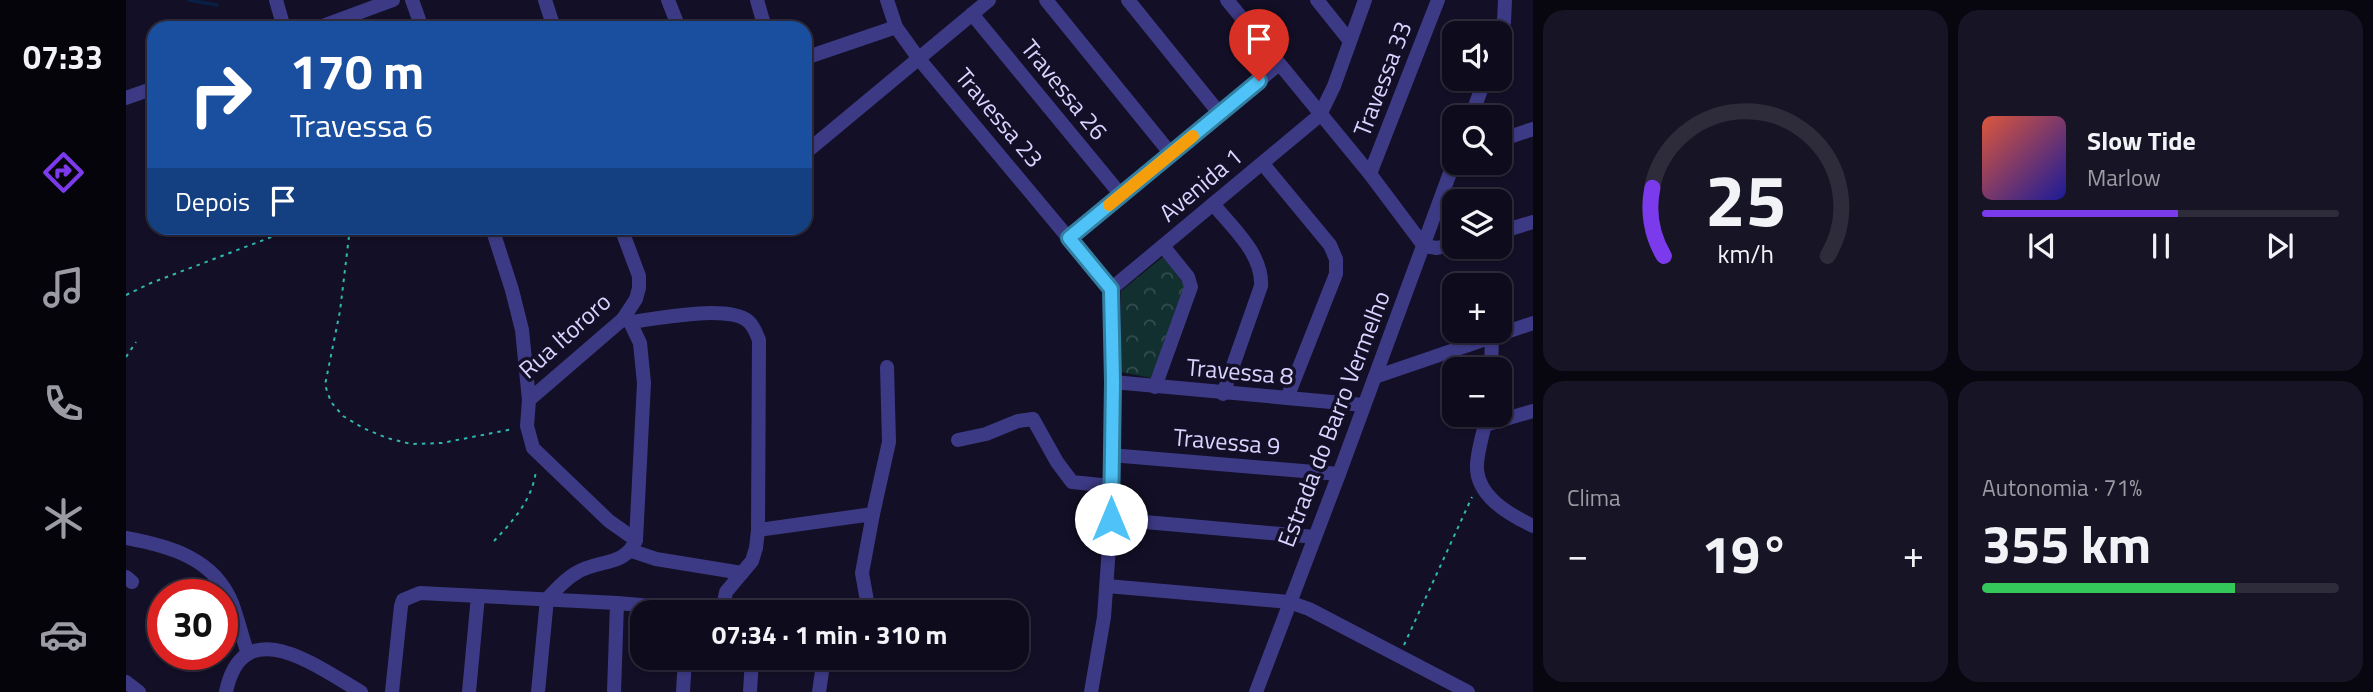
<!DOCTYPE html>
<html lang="pt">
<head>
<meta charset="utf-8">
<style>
	body { margin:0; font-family:"Titillium Web",sans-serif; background:#171425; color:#f1f3f6; height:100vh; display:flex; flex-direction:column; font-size:26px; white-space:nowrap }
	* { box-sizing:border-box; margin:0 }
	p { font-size:23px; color:#9b9ba3 }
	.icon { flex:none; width:38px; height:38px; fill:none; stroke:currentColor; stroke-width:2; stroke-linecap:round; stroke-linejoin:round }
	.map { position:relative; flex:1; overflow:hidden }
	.details { display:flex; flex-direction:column; gap:10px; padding:10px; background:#08060f; width:840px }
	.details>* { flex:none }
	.banner { position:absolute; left:21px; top:21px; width:665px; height:214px; border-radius:21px; box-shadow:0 2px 5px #0004,0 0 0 2px #2e2b3b; background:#1a4fa0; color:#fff; overflow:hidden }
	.controls { position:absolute; left:1316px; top:21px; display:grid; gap:14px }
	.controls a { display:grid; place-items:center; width:70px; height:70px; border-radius:14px; background:#0e0b1c; box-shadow:0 2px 5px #0004,0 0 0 2px #2e2b3b; font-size:35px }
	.speed { position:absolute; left:21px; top:579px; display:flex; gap:14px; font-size:35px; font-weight:700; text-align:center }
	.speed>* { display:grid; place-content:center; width:91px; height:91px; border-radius:50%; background:#0e0b1c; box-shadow:0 2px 5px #0004,0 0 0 2px #2e2b3b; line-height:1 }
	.speed .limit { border:10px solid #d22; background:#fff; color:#111 }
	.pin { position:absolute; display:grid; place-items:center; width:60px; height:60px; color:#fff; margin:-72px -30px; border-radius:50% 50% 50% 0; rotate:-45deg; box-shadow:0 0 7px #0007 }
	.pin .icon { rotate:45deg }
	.me { position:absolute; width:77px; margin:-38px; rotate:0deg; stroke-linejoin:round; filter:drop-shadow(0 0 5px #0008) }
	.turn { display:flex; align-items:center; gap:24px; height:147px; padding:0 28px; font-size:32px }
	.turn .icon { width:91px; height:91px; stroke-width:2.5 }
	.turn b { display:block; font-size:49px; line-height:60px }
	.then { display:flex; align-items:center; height:66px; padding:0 28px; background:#0003; gap:14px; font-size:26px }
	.big { font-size:52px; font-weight:700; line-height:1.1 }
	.details .widget { flex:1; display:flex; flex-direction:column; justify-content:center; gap:10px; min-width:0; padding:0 24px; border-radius:21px; background:#171425 }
	.details .dial { align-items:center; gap:0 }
	.dial svg { height:182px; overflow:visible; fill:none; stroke:#2e2b3b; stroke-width:7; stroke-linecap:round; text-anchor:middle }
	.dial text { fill:#f1f3f6; stroke:none }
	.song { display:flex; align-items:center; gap:21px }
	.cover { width:84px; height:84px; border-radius:10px; background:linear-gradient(135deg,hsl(10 70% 55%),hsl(240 70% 35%)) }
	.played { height:7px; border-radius:4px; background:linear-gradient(90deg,#7c3aed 55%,#2e2b3b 55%) }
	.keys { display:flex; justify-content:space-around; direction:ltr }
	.heat { display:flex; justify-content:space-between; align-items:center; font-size:38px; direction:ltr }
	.charge { height:10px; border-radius:5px; background:linear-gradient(90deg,#34c759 71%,#2e2b3b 0) }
	.details .tiles { flex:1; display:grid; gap:10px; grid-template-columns:repeat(2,1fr) }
	.trip { position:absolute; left:504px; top:600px; width:399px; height:70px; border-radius:21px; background:#0e0b1c; box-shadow:0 2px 5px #0004,0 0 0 2px #2e2b3b; font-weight:700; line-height:70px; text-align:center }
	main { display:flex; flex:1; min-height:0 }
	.tabs { display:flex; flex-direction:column; width:126px; justify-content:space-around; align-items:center; background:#06040b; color:#9b9ba3 }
	.tabs .icon { width:49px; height:49px }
	.tabs .on { color:#7c3aed }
	.tabs b { font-size:32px; color:#f1f3f6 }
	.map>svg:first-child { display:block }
	.park { fill:url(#park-crowns) }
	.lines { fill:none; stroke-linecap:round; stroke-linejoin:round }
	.stream { stroke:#0a1f44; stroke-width:3.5 }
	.path { stroke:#2fb8b0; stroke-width:2; stroke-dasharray:3.5 5; stroke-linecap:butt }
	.minor { stroke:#3d3a85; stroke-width:14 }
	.route-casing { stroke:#337fa1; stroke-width:18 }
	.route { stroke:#4fc3f7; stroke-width:12 }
	.slow { stroke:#f59e0b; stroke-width:12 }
	.labels { text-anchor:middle; stroke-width:7; stroke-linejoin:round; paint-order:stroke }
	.street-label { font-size:24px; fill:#d9d4ff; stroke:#130f26 }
</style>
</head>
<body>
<main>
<nav class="tabs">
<b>07:33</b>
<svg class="icon on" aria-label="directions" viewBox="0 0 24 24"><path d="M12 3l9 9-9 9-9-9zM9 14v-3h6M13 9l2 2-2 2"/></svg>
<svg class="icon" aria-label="music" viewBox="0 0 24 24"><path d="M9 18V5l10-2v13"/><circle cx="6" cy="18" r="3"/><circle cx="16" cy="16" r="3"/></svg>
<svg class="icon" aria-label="phone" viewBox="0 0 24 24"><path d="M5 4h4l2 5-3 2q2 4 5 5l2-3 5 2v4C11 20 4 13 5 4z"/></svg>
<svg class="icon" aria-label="climate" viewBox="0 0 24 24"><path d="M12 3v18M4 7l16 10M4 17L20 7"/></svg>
<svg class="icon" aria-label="car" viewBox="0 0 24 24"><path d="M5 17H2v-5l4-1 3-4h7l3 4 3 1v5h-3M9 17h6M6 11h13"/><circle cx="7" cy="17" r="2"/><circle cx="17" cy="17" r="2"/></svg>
</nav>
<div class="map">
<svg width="1407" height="692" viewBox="0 0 1407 692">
	<defs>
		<pattern id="park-crowns" width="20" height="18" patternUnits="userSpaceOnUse" patternTransform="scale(1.75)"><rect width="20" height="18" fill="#12302f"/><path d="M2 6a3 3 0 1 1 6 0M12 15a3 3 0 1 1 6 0" fill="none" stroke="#344d4e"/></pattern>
	</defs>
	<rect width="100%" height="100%" fill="#130f26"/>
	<polygon class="park" points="1038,256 1060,287 1025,378 995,372 995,291"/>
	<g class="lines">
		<polyline class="stream" points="63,0 91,5"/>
		<g class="path">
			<polyline points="224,228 214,311 199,385 205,402 217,416 237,428 261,438 285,444 316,443 387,429"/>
			<polyline points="0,295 25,283 169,228"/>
			<polyline points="0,357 10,342"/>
			<path d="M368,541C387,521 407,499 410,470"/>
			<polyline points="1278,645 1346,497"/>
		</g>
		<g class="minor">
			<polyline points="150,0 158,28"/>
			<polyline points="286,0 296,28"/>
			<polyline points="419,0 428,28"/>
			<polyline points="542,0 553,28"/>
			<polyline points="631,0 639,28"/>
			<polyline points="761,0 770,27 793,59 985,289 987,382 985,519 978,617 965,692"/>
			<polyline points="920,0 1045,154"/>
			<polyline points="1002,0 1094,114"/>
			<polyline points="1101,0 1244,174 1298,246"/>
			<polyline points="1191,0 1223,40"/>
			<polyline points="846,14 995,195"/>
			<polyline points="191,28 267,0"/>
			<polyline points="1374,38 1378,22 1379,0"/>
			<polyline points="679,58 770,27"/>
			<polyline points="0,98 28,88"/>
			<polyline points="1345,117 1359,79"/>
			<polyline points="1374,140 1407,129"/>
			<polyline points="679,153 863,0"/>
			<polyline points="1137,164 1204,245 1210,259 1210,274 1161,398"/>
			<polyline points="1244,174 1312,0"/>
			<path d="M1087,204C1106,227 1137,254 1135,286L1097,394"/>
			<polyline points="366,228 386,290 396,330 403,400 401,426 407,448 483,521 510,540"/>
			<polyline points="1374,232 1407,222"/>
			<polyline points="943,238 1153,64"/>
			<polyline points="1298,246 1311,248 1328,244"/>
			<polyline points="985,289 1194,115 1208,86 1239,0"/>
			<path d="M497,319L504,322C531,319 601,304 622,321C628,326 630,333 633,340L632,530L747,514L736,573L743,612"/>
			<polyline points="1365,369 1366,336"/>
			<polyline points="1249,377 1407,323"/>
			<polyline points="987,382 1238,405"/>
			<polyline points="1029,387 1065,287 1062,277 1037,246"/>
			<polyline points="403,400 497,319 510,299 513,288 513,276 495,228"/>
			<path d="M1361,415C1358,431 1352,448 1351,464C1349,495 1382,514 1407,526"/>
			<polyline points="1359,425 1407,411"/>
			<polyline points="832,440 860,434 892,421 907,419 931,462 946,482 985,486"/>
			<polyline points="984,455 1213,474"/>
			<polyline points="747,514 763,442 761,367"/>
			<polyline points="985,519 1189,537"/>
			<path d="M0,538C43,546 88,558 106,603C112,619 116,637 122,654"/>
			<polyline points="506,551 530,559 616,573"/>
			<polyline points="0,577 6,582"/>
			<polyline points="981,586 1163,602 1183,609 1342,692"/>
			<polyline points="596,612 600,592 626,561 630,548 632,530"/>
			<polyline points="0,682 13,692"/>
			<path d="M100,692C117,609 193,668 235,692"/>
			<polyline points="266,692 275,606 277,600 294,593 491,603 597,612"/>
			<polyline points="343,692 352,596"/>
			<path d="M412,692L421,599C430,590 439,579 450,573C472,559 499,567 510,540L518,383L514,343L504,322"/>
			<polyline points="488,692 491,603"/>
			<polyline points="557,692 559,658"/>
			<polyline points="624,692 626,658"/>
			<polyline points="693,692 698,658"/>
			<polyline points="1130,692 1213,474 1328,162"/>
		</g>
	</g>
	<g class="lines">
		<g class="route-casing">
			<polyline id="route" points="985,519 987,382 985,289 943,238 1133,81"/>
		</g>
		<use href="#route" class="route"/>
		<polyline class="slow" points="983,205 1067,136"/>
	</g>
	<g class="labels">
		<g class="street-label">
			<text transform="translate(1257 79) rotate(-69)" y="8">Travessa 33</text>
			<text transform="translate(938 90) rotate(51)" y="8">Travessa 26</text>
			<text transform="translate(873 118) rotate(50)" y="8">Travessa 23</text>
			<text transform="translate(1075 185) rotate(-40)" y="8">Avenida 1</text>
			<text transform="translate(439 336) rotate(-42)" y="8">Rua Itororo</text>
			<text transform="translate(1114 372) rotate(5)" y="8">Travessa 8</text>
			<text transform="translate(1208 419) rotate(-69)" y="8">Estrada do Barro Vermelho</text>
			<text transform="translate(1101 442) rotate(5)" y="8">Travessa 9</text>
		</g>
	</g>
</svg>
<div class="controls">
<a><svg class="icon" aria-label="sound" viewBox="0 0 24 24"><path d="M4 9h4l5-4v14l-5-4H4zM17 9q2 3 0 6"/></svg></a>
<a><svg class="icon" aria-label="search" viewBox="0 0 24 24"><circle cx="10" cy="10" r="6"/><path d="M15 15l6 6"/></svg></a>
<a><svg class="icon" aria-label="layers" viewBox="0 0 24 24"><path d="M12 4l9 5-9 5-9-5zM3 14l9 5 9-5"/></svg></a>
<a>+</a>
<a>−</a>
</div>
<div class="speed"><div class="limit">30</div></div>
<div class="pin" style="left:1133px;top:81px;background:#d93025"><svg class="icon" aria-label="arrive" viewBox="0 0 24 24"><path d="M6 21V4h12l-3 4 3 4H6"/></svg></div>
<svg class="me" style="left:985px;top:519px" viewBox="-20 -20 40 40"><circle r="19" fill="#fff"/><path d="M0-13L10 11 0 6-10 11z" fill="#4fc3f7"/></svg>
<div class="trip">07:34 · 1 min · 310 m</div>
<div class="banner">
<div class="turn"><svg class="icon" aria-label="right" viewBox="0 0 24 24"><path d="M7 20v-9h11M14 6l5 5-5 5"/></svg><div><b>170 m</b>Travessa 6</div></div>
<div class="then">Depois<svg class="icon" aria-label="arrive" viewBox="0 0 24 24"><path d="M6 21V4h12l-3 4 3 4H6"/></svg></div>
</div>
</div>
<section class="details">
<div class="tiles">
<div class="widget dial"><svg viewBox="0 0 100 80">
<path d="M14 69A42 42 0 1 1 86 69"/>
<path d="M14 69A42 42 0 0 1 9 39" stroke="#7c3aed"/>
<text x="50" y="56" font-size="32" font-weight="700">25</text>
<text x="50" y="72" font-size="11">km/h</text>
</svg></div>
<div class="widget">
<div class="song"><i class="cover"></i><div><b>Slow Tide</b><p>Marlow</p></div></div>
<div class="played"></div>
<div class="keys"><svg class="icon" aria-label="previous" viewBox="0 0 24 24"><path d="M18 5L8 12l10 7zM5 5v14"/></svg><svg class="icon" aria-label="pause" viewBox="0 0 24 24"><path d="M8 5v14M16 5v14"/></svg><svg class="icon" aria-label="next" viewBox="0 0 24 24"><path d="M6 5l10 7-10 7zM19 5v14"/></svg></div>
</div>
<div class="widget"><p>Clima</p>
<div class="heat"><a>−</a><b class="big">19°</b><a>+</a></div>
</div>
<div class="widget"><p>Autonomia · 71%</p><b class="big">355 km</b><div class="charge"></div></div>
</div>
</section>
</main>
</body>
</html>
